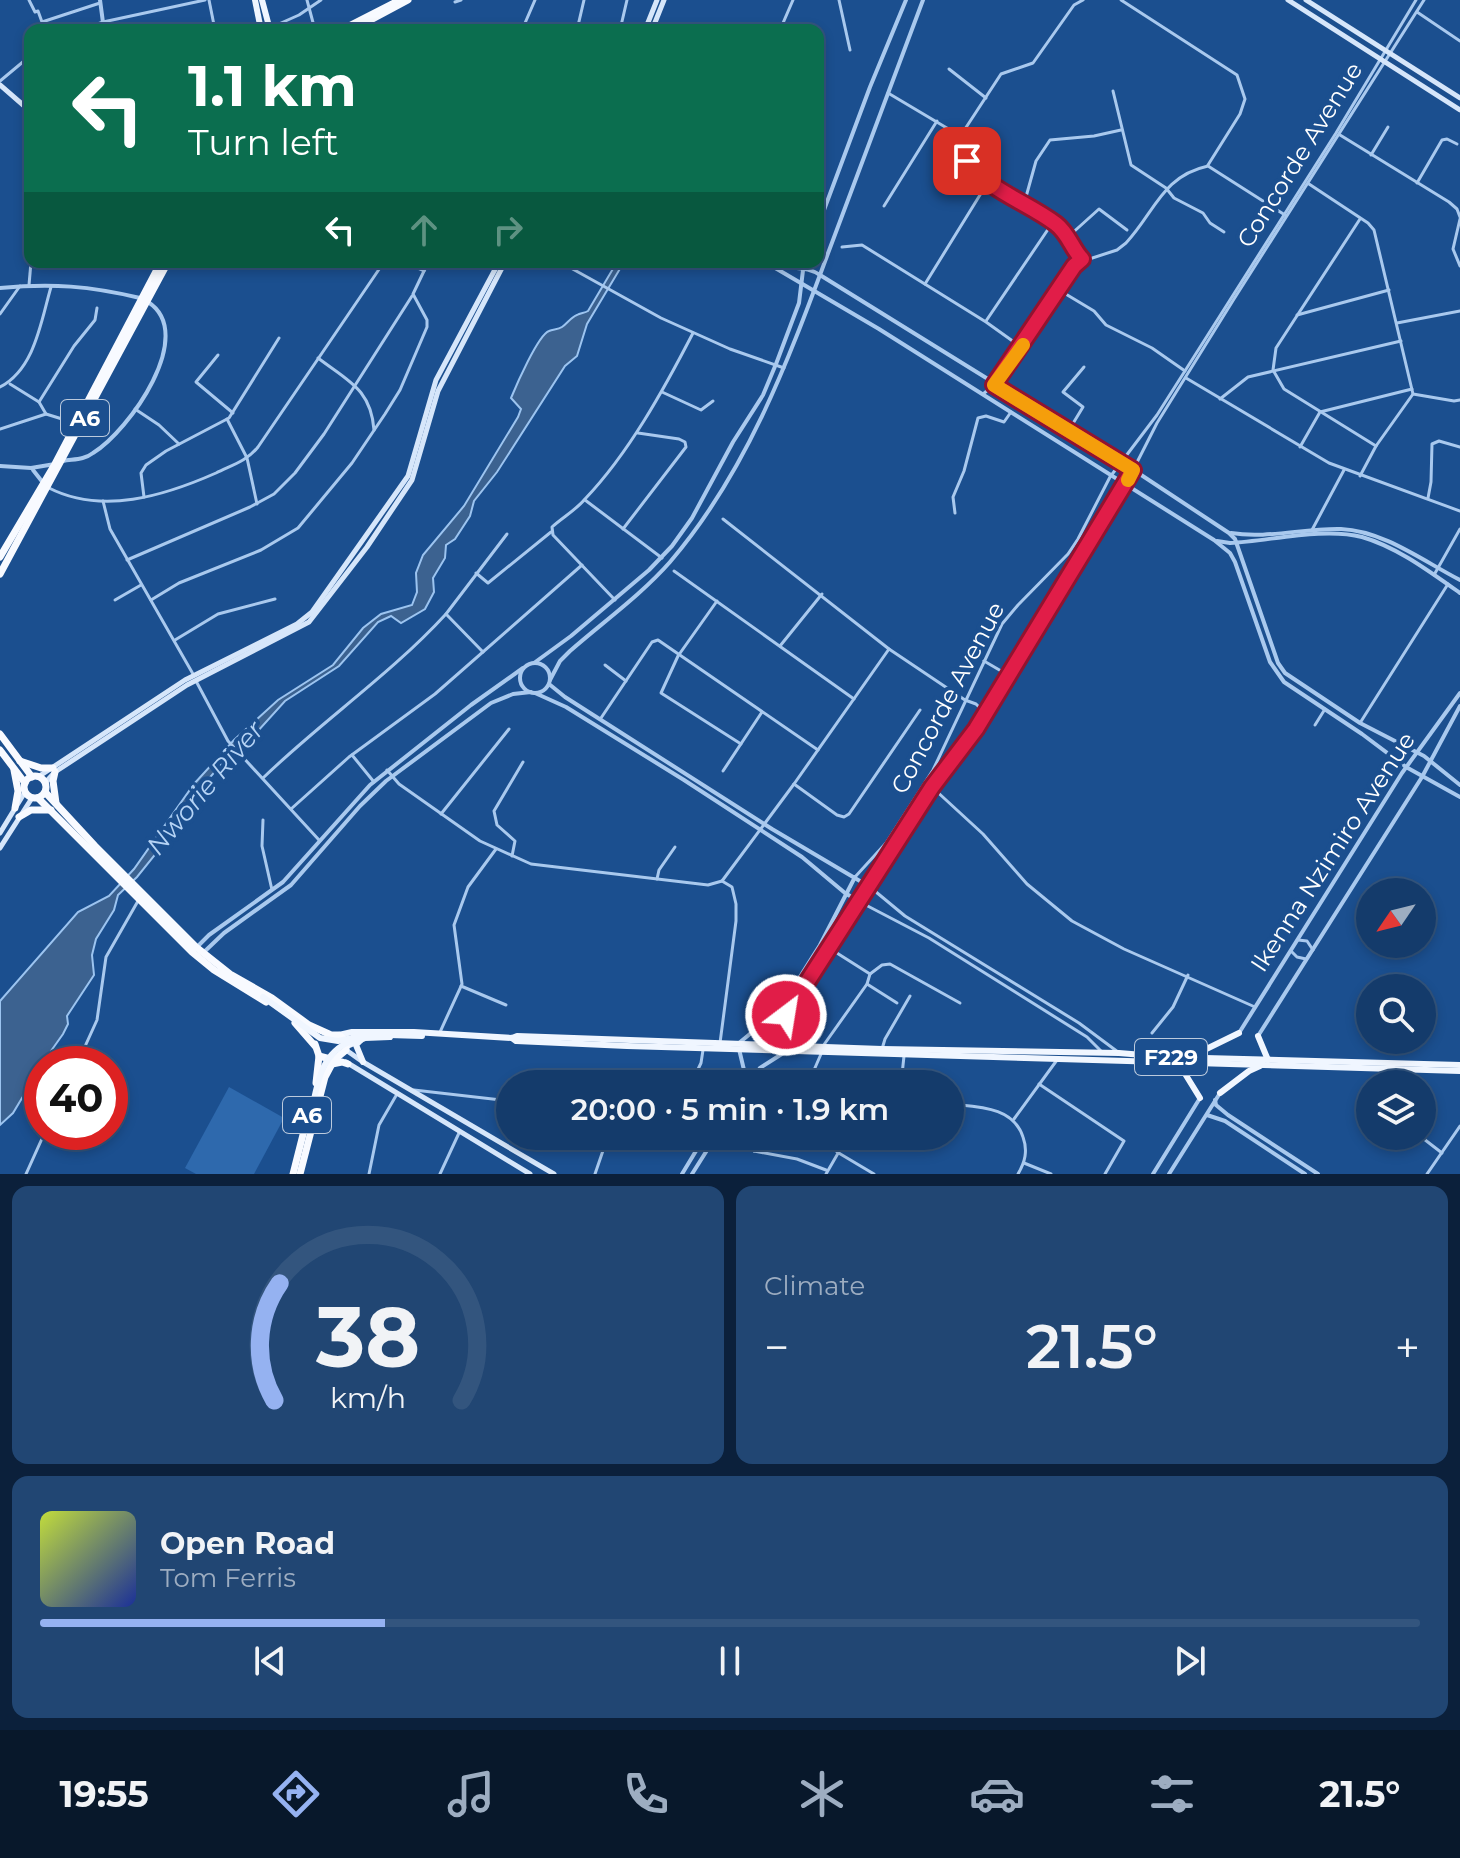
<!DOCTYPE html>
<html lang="en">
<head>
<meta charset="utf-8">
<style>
	body { margin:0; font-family:Montserrat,sans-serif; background:#214673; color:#f1f3f6; height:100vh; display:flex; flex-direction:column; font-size:30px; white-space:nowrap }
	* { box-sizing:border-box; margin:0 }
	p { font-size:26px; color:#9dadc1 }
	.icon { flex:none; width:44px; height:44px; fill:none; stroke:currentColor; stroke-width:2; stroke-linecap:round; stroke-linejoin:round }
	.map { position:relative; height:1174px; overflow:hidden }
	.side { display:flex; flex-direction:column; gap:12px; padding:12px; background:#0b203b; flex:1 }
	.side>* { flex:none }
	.guide { position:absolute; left:24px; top:24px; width:800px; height:244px; border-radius:16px; box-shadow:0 4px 12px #0003,0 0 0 2px #33557e; background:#0b6e4f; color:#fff; overflow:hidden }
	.needle { width:52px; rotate:235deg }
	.tools { position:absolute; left:1356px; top:878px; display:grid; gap:16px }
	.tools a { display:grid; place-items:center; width:80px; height:80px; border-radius:50%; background:#143b6b; box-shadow:0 4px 12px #0003,0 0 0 2px #33557e; font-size:40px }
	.speed { position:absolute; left:24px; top:1046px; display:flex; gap:16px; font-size:40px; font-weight:700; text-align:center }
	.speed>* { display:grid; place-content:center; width:104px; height:104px; border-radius:50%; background:#143b6b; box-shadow:0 4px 12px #0003,0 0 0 2px #33557e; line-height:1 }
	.speed .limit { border:12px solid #d22; background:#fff; color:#111 }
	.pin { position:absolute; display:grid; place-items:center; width:68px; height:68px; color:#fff; margin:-34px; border-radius:16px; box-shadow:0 4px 12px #0006 }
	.me { position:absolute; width:88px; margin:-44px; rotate:31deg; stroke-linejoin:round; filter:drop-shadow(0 0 6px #0008) }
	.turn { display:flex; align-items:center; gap:28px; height:168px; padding:0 32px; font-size:36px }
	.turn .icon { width:104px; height:104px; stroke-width:2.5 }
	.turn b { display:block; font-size:56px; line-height:68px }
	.lanes { display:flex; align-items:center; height:76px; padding:0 32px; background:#0003; justify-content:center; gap:40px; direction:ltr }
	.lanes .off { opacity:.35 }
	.big { font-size:60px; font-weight:600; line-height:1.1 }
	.side .tile { flex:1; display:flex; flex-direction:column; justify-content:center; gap:12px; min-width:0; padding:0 28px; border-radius:16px; background:#214673 }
	.side .dial { align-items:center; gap:0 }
	.dial svg { height:208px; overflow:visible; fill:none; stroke:#33557e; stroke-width:7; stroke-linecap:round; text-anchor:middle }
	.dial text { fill:#f1f3f6; stroke:none }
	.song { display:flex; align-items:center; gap:24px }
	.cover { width:96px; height:96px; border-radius:12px; background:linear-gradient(135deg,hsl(70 70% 55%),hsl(230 70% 35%)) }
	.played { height:8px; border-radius:4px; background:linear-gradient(90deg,#95b2f1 25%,#33557e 25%) }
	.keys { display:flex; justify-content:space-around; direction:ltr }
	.heat { display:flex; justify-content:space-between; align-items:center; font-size:44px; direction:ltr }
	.side .tiles { flex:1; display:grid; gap:12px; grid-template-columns:1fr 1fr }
	.tile:last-child { grid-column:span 2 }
	.trip { position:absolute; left:496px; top:1070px; width:468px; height:80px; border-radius:40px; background:#143b6b; box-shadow:0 4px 12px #0003,0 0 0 2px #33557e; font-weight:600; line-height:80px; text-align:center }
	.tabs { display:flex; height:128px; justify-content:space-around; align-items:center; background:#08182b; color:#9dadc1 }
	.tabs .icon { width:56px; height:56px }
	.tabs .current { color:#95b2f1 }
	.tabs b { font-size:36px; color:#f1f3f6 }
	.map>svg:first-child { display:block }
	.green { fill:#2e69ad }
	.water { fill:#3c6290; stroke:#9cc4f0; stroke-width:2 }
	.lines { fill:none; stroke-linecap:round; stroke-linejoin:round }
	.minor { stroke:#a9c9ee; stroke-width:3 }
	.tertiary { stroke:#a9c9ee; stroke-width:4 }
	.secondary { stroke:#d6e6fa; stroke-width:5 }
	.primary { stroke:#f0f6ff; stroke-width:6 }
	.trunk { stroke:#f8faff; stroke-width:7 }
	.primary-bridge { stroke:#f0f6ff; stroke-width:6 }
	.route-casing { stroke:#92132f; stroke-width:20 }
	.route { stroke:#e11d48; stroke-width:14 }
	.slow { stroke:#f59e0b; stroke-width:14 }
	.labels { text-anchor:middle; stroke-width:8; stroke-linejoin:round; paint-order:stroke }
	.shield { fill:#1b4f8f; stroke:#bbcadd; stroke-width:2 }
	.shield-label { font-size:22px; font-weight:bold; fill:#fff }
	.street-label { font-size:24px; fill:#fff; stroke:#1b4f8f }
	.water-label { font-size:26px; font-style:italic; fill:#b5d3f5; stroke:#1b4f8f }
</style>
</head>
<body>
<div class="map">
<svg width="1460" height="1174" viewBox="0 0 1460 1174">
	<rect width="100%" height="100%" fill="#1b4f8f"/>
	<polygon class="green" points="229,1087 284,1118 254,1174 196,1174 185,1168"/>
	<path class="water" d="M617,262H624L587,324L577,356L565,366L497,472L474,501L470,516L455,539L446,545L445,558L433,578L434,592L425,609L401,623L391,616L378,622L339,666L285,701L257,732L232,752L198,791L158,851L137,877L118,895L114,910L96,939L92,955L94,975L67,1016L68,1024L63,1034L46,1058L13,1113L0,1125V1001L78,912L109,896L134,869L194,784L234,740L278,700L333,665L363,628L381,614L412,605L417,592L416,573L423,555L464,506L518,417L521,409L511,398C516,386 538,335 549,331C553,329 558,330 562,327C567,324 571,317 577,315C580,313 585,313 588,311Z"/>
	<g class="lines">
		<g class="minor">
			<polyline points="29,0 35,12 38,11 42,22 100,3"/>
			<polyline points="209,0 215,30"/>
			<polyline points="307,0 315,30"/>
			<polyline points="839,0 850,50"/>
			<polyline points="1121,0 1237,75 1245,99 1240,114 1208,165"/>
			<polyline points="455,2 461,0"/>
			<polyline points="1417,12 1460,41"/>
			<polyline points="272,27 299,15 321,0"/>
			<polyline points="81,30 103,22 205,0"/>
			<polyline points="252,30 261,28"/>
			<polyline points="470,30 478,30"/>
			<polyline points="522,30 535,0"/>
			<polyline points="577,30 584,0"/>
			<polyline points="620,30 627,0"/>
			<polyline points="780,30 793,0"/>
			<polyline points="949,69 986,98"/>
			<polyline points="0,81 30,56"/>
			<polyline points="1113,91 1131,165 1166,188 1174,198 1203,213 1210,223 1224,232"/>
			<polyline points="888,93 962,137"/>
			<polyline points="1340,135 1449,202 1457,209 1460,217"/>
			<polyline points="1371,155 1388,127"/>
			<polyline points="1417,183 1442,140 1447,139 1457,144"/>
			<polyline points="1309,184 1368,223 1374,230 1413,394 1454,401 1460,400"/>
			<polyline points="1024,204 1036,161 1050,140 1094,136 1121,130"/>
			<polyline points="884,206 937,121"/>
			<polyline points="1360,219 1276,348 1273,370 1284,389 1376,446"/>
			<polyline points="1460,219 1453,249 1460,266"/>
			<polyline points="1069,236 1099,209 1127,230"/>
			<polyline points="842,247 862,245 986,322 1021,347"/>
			<polyline points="1079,257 1069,236 1057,224 983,178 967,161 962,146 965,129 1001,74 1033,63 1074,5 1083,0"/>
			<polyline points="404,262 424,271 429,262"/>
			<polyline points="560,262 661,318 730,349 784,368"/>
			<path d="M1080,262L1117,250L1126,243C1155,212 1162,176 1208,166L1285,215"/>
			<polyline points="925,284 988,182"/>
			<polyline points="29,285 31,262"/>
			<polyline points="1059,290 1094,311 1106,325 1152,348 1185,371"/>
			<polyline points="0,314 20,286"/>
			<polyline points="1297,315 1389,290"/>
			<polyline points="986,321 1053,222"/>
			<polyline points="1397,323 1460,311"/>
			<polyline points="218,355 196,382 233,413"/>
			<path d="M318,358C348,381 371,389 374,430"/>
			<polyline points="1186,378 1329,463 1460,511"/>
			<polyline points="10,384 39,402 46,414"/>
			<path d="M0,387C35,369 41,321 51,287"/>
			<polyline points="662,392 701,410 713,401"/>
			<polyline points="983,394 994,385 1021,347 1080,257"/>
			<polyline points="1220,399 1248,377 1401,341"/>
			<polyline points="39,402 74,346 95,320 97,308"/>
			<polyline points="135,409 159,425 179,444"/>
			<polyline points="227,419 247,458 257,504"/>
			<polyline points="0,429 46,414 75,423"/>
			<polyline points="1069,430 1083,407 1063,392 1084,367"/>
			<polyline points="1300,447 1320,412 1412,389"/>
			<polyline points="1360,476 1376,446 1413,394"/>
			<path d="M49,488C102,515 164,496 216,473C232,465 247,461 258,447L384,262"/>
			<polyline points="144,497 141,473 146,465 166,451 229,418 279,338"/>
			<polyline points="1428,498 1431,482 1432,444 1439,441 1460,447"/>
			<polyline points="585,500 662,558"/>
			<polyline points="103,501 110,529 193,674"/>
			<polyline points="955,513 953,497 964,471 978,418 986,416 1004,422 1011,412"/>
			<polyline points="723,519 889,649 965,700 976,704 984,712"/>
			<polyline points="623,529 686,447 685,442 679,439 638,433"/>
			<polyline points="1312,530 1344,470"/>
			<polyline points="127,560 250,507 274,494 295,473 324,434 412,296"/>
			<polyline points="674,571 854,699"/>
			<polyline points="476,573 488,583 551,532"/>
			<polyline points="1434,575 1460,529"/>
			<polyline points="115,600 141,585"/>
			<polyline points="151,600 179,583 261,550 298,528 352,463 385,414 400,390 427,327 427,320 413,294 424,271"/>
			<path d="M615,600L553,535L552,527C563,517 576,510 585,499C629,453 664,389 693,333"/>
			<polyline points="717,601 678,656 661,693 741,744"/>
			<polyline points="446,614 507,534"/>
			<polyline points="175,640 218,614 275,599"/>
			<polyline points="780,646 822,594"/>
			<polyline points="984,661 1008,675"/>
			<polyline points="605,665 626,681"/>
			<polyline points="196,681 228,741 319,840"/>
			<polyline points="601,718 652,642 658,640 818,750"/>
			<polyline points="1360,723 1448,584"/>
			<polyline points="1315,725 1325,709"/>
			<polyline points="352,755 374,782"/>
			<polyline points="387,770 399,784 480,841 531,864 708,885 722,881 732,887 736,904 736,921 720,1043"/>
			<polyline points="723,771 762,712"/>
			<path d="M263,778C322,721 391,674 446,614L483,652"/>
			<polyline points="794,784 837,815 844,817 849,814 920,710"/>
			<polyline points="933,788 983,834 1027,884 1072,921 1124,949 1255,1007"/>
			<polyline points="291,809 349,757 435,694 582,565"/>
			<polyline points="441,814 509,729"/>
			<polyline points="263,820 262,846 272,890"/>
			<polyline points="512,856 515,841 497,825 494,811 523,762"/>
			<polyline points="855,877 886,843 933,770 1002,624 1018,605 1068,554 1078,539 1110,477 1157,415 1336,133 1416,0"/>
			<polyline points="657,879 659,870 675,847"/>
			<polyline points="722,881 794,784 889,649"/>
			<polyline points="860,902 929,938 1087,1037 1101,1051"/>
			<polyline points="1298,940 1307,941 1313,950"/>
			<polyline points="829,948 870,974 882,965 890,964 960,1003"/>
			<polyline points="1291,951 1297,957 1306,959"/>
			<polyline points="867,984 897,1003"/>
			<polyline points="461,986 506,1005"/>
			<polyline points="440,1032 462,984 454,925 468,887 496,849"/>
			<polyline points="1152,1033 1173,1007 1188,975"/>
			<polyline points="823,1046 867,984 870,974"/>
			<polyline points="882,1049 885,1039 910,996"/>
			<polyline points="1118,1052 1079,1023 905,916 870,887 932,787 976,729 1126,484 1157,423 1234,299 1424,0"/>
			<polyline points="77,1064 97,1020 106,957 138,901"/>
			<polyline points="691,1084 701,1063 703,1050"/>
			<polyline points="808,1084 821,1054"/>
			<polyline points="901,1084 904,1056"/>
			<polyline points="1039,1084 1124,1141 1105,1174"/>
			<polyline points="414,1090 510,1101"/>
			<path d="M950,1104C977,1107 1013,1106 1023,1137C1028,1151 1025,1162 1018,1174"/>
			<polyline points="1014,1119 1057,1060"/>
			<polyline points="729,1136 754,1151 797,1159 826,1170"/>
			<polyline points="1420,1136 1442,1153"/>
			<polyline points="754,1151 772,1136"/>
			<polyline points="837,1152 874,1174"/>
			<polyline points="1024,1163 1051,1174"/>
			<polyline points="26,1174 45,1132"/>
			<polyline points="369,1174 379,1125 397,1094"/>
			<polyline points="440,1174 459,1133"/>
			<polyline points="595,1174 608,1136"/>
			<polyline points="826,1174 848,1136"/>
			<polyline points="1427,1174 1460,1126"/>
		</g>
		<g class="tertiary">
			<polyline points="100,0 104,30"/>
			<polyline points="818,226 870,87 906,0"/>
			<polyline points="765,262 879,329 1214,540 1230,553 1235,562 1270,662 1284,682 1362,734 1406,767 1460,797"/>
			<path d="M774,262C792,272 803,264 820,275L1117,459L1229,533L1235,539L1278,663L1285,673L1360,723L1424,756L1460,785"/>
			<path d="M0,288C52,283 90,286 140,298"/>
			<path d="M63,461C74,459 84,460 93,453C129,431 198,334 148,302"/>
			<polyline points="0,466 31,468 55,464"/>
			<polyline points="33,470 44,484"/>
			<path d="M1231,533C1267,539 1304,528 1341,529C1384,531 1423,561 1460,580"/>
			<path d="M1217,541L1230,543C1270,541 1323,527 1362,537C1397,547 1430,572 1460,593"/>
			<polyline points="534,663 571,636 649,570 672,546 692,518 733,442 763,395 776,364 799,303 804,262"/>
			<circle cx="535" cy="678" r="15"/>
			<path d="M550,680L560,661L570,651C603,622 641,595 670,562C746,473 787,364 827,256C859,170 891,85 923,0"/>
			<polyline points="549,684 565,697 772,829 870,887 787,1011 786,1020 790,1045"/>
			<polyline points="535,693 566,707 684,780 802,857 845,893 860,902"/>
			<polyline points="195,949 209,935 283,882 370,785 471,705 523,668"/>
			<polyline points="203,953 224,933 291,885 360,806 386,781 491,703 513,694 531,692"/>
			<polyline points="1239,1033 1402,773 1460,693"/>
			<polyline points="1258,1036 1422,777 1460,706"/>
			<polyline points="739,1043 779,1010 820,945 855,877"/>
			<polyline points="736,1084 744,1070 739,1049"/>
			<polyline points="749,1084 760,1068 785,1052"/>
			<polyline points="1215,1100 1216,1105 1228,1115 1318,1174"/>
			<polyline points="1207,1115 1225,1121 1305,1174"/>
			<polyline points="682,1174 705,1136"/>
			<polyline points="692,1174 716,1136"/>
			<polyline points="1153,1174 1200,1098"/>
			<polyline points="1169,1174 1220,1093"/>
		</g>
		<g class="secondary">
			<polyline points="1288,0 1460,110"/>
			<polyline points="1306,0 1460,98"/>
			<polyline points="645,30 657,0"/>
			<polyline points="652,30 664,0"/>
			<polyline points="0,85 30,111"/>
			<polyline points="38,777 185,680 297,624 312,612 408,476 436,380 499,262"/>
			<polyline points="45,783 55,772 187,685 309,622 367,547 412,480 438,391 505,262"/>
			<polyline points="0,833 25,792"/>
			<polyline points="0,848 32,798"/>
			<polyline points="346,1050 363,1062 554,1174"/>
			<polyline points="346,1062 530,1174"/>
		</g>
		<g class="primary">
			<polyline points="255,0 261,30"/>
			<polyline points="262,0 270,30"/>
			<polyline points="339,1035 352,1032 414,1032 512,1038 517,1036 882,1049 1119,1053 1167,1057 1460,1065"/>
			<polyline points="389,1035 422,1036"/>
			<polyline points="1258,1036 1268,1060"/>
			<polyline points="512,1038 516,1041 627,1046 1460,1071"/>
			<polyline points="360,1041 356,1045 363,1062"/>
			<polyline points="347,1046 365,1038 390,1037"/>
			<polyline points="1192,1056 1239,1033"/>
			<polyline points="1179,1064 1200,1098"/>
			<polyline points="1220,1093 1249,1071 1260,1066"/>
		</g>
		<g class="trunk">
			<polyline points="341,30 400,0"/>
			<polyline points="352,30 408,0"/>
			<polyline points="0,557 55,464 161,262"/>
			<polyline points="0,574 168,262"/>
			<polyline points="0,734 32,777"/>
			<polyline points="0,750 25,783"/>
			<polyline points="20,761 41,768 53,768"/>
			<polyline points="14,770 18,791 15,808"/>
			<polyline points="55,772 53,781 56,803"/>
			<circle cx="35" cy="787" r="11"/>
			<polyline points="45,792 95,846 196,947 230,974 272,998 309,1025 329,1034"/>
			<polyline points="38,798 192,952 214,970 266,1002"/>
			<polyline points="19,817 31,810 51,810"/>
			<polyline points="295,1023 315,1046"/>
			<polyline points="315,1044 319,1056 316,1083"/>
			<polyline points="319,1056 334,1060 346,1050 346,1041 339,1035 328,1035"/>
			<polyline points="332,1064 342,1062 348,1064"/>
			<polyline points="293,1174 311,1103"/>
			<polyline points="300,1174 325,1077 334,1060"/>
		</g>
		<g class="primary-bridge">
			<polyline points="263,997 320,1038 338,1041 366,1035"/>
			<path d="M309,1122C317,1091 317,1055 351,1041"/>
		</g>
	</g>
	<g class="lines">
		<g class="route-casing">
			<path id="route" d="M786,1015L932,787L976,729L1133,470L994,385L1074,266L1082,259C1072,249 1069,234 1056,224C1027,202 989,191 967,161"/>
		</g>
		<use href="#route" class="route"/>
		<polyline class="slow" points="1023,345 994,385 1133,470 1128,480"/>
	</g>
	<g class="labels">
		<g class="shield">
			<rect x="61" y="400" width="48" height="36" rx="6"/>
			<rect x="1135" y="1039" width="72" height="36" rx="6"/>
			<rect x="283" y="1097" width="48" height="36" rx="6"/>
		</g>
		<g class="shield-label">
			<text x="85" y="426">A6</text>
			<text x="1171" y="1065">F229</text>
			<text x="307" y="1123">A6</text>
		</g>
		<g class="street-label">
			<text transform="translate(1300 155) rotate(-58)" y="8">Concorde Avenue</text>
			<text transform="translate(948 698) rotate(-62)" y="8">Concorde Avenue</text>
			<text transform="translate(1333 852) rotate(-57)" y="8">Ikenna Nzimiro Avenue</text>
		</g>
		<g class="water-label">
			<text transform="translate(205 788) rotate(-50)" y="9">Nworie River</text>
		</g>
	</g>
</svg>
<div class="tools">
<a><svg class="needle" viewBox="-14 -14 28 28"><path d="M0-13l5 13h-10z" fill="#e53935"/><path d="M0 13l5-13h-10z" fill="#9dadc1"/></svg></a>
<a><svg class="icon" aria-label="search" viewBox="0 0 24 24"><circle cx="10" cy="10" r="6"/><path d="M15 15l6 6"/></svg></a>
<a><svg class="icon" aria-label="layers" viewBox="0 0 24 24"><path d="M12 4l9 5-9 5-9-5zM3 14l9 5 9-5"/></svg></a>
</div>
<div class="speed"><div class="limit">40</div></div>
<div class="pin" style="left:967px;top:161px;background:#d93025"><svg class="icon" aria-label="arrive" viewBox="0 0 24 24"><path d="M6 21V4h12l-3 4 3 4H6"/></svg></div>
<svg class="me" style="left:786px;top:1015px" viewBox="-20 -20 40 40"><circle r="17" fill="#e11d48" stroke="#fff" stroke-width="3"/><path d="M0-11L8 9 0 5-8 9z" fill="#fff"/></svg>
<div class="trip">20:00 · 5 min · 1.9 km</div>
<div class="guide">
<div class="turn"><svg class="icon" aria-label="left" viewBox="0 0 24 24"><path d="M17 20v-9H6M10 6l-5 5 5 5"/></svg><div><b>1.1 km</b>Turn left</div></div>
<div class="lanes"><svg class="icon" aria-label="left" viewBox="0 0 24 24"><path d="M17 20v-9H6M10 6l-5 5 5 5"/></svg><svg class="icon off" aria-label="ahead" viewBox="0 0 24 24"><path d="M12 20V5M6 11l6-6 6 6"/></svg><svg class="icon off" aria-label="right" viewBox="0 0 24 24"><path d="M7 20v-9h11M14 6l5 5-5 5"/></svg></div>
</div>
</div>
<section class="side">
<div class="tiles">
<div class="tile dial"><svg viewBox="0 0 100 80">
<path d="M14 69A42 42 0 1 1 86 69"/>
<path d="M14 69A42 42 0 0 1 16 24" stroke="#95b2f1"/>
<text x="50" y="56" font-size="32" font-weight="700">38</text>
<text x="50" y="72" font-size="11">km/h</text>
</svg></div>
<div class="tile"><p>Climate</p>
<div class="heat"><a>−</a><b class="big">21.5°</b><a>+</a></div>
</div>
<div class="tile">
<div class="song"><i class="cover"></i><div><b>Open Road</b><p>Tom Ferris</p></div></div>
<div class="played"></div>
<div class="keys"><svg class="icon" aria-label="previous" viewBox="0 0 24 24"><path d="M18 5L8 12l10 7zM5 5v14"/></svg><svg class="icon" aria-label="pause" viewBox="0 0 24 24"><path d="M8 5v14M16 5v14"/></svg><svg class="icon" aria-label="next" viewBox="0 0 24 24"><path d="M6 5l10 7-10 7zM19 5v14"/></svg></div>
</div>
</div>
</section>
<nav class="tabs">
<b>19:55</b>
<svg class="icon current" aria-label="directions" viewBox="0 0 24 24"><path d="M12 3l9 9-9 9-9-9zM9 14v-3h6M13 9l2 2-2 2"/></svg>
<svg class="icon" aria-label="music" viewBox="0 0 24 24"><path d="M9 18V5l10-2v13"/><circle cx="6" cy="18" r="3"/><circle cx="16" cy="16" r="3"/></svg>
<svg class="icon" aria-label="phone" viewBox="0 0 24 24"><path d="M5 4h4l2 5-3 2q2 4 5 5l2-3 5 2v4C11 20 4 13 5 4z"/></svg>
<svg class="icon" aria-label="climate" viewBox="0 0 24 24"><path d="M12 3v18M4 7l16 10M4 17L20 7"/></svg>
<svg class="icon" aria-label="car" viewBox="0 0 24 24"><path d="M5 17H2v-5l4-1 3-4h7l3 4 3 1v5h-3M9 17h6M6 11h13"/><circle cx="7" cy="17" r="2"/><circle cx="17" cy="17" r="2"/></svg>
<svg class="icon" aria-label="filters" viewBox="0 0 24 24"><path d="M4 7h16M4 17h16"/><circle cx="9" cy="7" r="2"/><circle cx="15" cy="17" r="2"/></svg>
<b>21.5°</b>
</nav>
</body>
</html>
